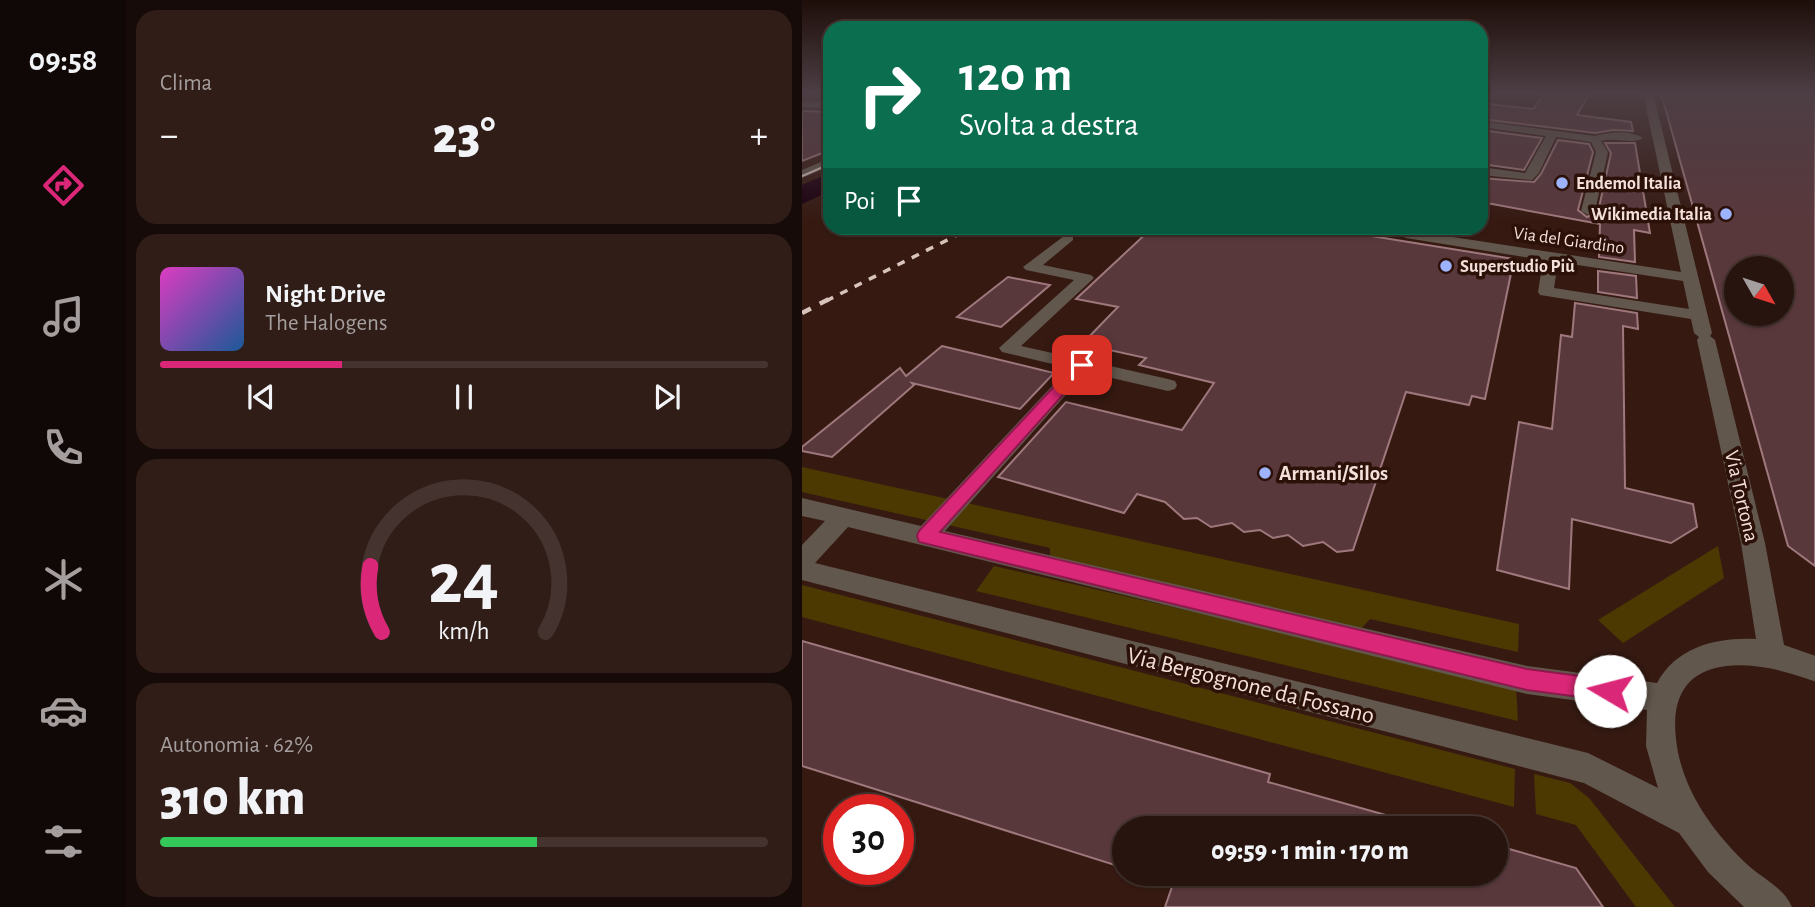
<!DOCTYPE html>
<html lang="it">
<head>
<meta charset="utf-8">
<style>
	body { margin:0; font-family:"Alegreya Sans",sans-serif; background:#301d17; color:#f1f3f6; height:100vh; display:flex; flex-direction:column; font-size:26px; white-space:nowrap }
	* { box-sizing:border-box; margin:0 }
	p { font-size:23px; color:#a59e9e }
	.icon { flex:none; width:38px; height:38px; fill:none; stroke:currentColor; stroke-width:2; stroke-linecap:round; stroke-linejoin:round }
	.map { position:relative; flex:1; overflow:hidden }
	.side { display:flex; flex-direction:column; gap:10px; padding:10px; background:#160b08; width:676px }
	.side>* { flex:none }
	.guide { position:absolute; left:21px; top:21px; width:665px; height:214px; border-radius:21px; box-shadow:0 2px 5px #0004,0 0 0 2px #44332e; background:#0b6e4f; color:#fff; overflow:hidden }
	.needle { width:46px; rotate:129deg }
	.fabs { position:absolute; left:922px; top:256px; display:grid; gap:14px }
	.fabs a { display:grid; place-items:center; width:70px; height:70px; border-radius:50%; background:#28140e; box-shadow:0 2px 5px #0004,0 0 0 2px #44332e; font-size:35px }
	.speed { position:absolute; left:21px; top:794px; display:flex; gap:14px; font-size:35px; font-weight:700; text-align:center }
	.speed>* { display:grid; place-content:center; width:91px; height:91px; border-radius:50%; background:#28140e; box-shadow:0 2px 5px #0004,0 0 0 2px #44332e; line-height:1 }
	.speed .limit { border:10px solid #d22; background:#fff; color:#111 }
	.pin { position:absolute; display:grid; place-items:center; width:60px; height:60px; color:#fff; margin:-30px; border-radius:14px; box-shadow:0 4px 10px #0006 }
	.me { position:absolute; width:77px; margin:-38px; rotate:278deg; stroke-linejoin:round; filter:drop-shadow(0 0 5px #0008) }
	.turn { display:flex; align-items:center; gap:24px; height:147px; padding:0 21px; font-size:32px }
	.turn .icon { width:91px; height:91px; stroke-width:2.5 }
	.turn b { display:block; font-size:49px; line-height:60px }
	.then { display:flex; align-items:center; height:66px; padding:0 21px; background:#0003; gap:14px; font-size:26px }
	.big { font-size:52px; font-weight:800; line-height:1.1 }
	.side .tile { flex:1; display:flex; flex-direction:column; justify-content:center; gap:10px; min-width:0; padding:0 24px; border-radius:21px; background:#301d17 }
	.side .dial { align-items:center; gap:0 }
	.dial svg { height:182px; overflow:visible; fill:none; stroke:#44332e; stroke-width:7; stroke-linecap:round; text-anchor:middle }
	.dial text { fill:#f1f3f6; stroke:none }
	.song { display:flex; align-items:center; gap:21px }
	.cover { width:84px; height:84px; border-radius:10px; background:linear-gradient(135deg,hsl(310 70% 55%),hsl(210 70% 35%)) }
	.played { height:7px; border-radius:4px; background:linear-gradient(90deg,#db2777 30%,#44332e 30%) }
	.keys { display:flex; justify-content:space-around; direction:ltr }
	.heat { display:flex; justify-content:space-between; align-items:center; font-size:38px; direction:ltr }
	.charge { height:10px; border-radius:5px; background:linear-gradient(90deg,#34c759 62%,#44332e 0) }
	.trip { position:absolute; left:310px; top:816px; width:396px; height:70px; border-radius:35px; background:#28140e; box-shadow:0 2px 5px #0004,0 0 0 2px #44332e; font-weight:800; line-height:70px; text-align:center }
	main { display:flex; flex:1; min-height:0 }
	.dock { display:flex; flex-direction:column; width:126px; justify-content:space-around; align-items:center; background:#100806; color:#a59e9e }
	.dock .icon { width:49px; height:49px }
	.dock .on { color:#db2777 }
	.dock b { font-size:32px; color:#f1f3f6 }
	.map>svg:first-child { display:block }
	.green { fill:#4c3902 }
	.water { fill:#1c000f }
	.building { fill:#59383c; stroke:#9e787c; stroke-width:2; fill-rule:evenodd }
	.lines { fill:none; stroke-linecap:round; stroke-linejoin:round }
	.minor { fill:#62574d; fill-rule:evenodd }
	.tram { stroke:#d8c3bc; stroke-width:2 }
	.rail-far1 { stroke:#d8c3bc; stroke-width:3.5; stroke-dasharray:8 8; stroke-linecap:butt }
	.rail { stroke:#d8c3bc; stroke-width:4.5; stroke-dasharray:10 10; stroke-linecap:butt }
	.route { fill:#db2777; stroke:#8e194d; stroke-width:2 }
	.poi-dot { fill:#9eb3fd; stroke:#2c1109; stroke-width:2.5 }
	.labels { text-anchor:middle; stroke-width:7; stroke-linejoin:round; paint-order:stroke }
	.far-poi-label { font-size:18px; font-weight:bold; fill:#f4e0da; stroke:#2c1109; text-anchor:start }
	.far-street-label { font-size:18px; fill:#f4e0da; stroke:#2c1109 }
	.poi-label { font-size:21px; font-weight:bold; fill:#f4e0da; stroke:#2c1109; text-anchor:start }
	.street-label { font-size:21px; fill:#f4e0da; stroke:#2c1109 }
	.near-street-label { font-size:24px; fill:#f4e0da; stroke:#2c1109 }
</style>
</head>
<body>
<main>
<nav class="dock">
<b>09:58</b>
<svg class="icon on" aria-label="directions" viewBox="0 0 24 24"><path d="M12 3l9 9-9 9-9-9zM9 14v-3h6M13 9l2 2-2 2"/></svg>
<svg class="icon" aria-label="music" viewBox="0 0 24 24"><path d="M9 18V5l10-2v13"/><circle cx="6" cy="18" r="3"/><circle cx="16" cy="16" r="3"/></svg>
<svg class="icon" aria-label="phone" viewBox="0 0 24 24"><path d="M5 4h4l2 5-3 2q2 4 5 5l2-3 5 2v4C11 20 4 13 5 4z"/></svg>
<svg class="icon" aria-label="climate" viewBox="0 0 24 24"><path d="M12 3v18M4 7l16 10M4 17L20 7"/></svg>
<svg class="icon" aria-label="car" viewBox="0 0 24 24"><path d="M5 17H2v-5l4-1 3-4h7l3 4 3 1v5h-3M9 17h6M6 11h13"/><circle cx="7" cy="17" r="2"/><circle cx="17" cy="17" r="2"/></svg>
<svg class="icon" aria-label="filters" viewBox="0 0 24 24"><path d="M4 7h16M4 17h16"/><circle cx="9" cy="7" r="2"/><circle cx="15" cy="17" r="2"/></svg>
</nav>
<section class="side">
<div class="tile"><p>Clima</p>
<div class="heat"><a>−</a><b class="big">23°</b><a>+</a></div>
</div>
<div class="tile">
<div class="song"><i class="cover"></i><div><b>Night Drive</b><p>The Halogens</p></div></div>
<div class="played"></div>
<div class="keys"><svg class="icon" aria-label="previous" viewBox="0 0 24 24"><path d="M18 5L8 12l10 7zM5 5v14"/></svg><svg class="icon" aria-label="pause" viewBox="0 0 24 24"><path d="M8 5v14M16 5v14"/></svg><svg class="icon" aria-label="next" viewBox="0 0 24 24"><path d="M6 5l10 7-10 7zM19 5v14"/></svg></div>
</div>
<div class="tile dial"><svg viewBox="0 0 100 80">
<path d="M14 69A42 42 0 1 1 86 69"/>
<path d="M14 69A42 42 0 0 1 9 40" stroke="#db2777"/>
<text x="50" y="56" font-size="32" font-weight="700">24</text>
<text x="50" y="72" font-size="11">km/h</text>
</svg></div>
<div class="tile"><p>Autonomia · 62%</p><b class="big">310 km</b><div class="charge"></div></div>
</section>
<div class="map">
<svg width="1014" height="907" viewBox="0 0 1014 907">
	<rect width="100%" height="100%" fill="#361a12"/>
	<g class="green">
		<polygon points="0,467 717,624 716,652 568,619 559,629 248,557 248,548 0,492"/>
		<polygon points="916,546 922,578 821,643 796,620"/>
		<polygon points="192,566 714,686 716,721 174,591"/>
		<polygon points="0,585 713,769 712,807 0,617"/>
		<polygon points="732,774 768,783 787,798 873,907 834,907 774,825 734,814"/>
	</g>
	<polygon class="water" points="28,173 28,191 0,204 0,185"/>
	<g class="building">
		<polygon points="743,93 788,93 775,115 829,122 831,131 811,130 793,133 679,119 679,103 731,109"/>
		<path d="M859,93H1013V566L986,546ZM934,268H980V313H934Z"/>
		<polygon points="0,111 28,112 28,150 0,161"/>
		<polygon points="679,130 740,138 722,170 679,164"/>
		<polygon points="756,140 787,144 791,152 776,210 785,217 796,212 809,153 803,143 833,143 848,233 832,230 833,262 797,257 798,224 679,202 679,178 732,182 739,174"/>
		<polygon points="350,228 561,228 557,234 712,259 683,399 670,396 667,405 604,392 551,550 535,552 521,542 501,546 486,535 471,538 458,530 442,532 430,523 409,527 395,518 382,519 363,502 335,494 322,513 196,477 264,402 380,430 412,383 337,365 344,358 280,344 316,307 274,299"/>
		<polygon points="796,271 834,276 835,298 796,292"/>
		<polygon points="206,277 248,285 199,327 155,317"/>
		<polygon points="773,303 835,313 836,329 821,326 823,488 891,504 895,527 869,543 770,519 767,589 695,570 717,422 750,429 759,335 770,337"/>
		<polygon points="140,346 252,373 218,409 110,383 112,385 30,457 0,451 0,447 98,368 104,376"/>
		<polygon points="0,641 468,774 466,782 630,828 322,828 322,868 0,766"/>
		<polygon points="693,845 774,868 801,907 363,907 371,884 338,873 693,873"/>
	</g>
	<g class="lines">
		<g class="minor">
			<path d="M841,93H851L910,333L908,336L913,340L963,543L982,645L1014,656V682C956,659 863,646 874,739C879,789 912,834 948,867C963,880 982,888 990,907H942L906,872L877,833L782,783L0,580V545L23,521L0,516V498L119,526L267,368L200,352L197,348L272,280L224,270L221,267L266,233L271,234V240L241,265L289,275L292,278L219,346L366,379L373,381L375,385L373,389L366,391L284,372L143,531L725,666L855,683C875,646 916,637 954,639L939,543L895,340L897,337L892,333L889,319L738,295L736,292L741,260L604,238L597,234L600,228H614L612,231L879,272ZM756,262L881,281L887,309L752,288ZM46,527L725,694L845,710L844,746L856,788L786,753L13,563Z"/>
			<polygon points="0,101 28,103 28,109 0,107"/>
			<path d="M679,121L793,136C808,132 828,130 841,138C831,145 813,137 799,141L806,152L793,211L786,215L779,211L794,152L789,142L754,137L737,173L730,180L679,175V167L723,173L744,136L679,127Z"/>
			<polygon points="28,158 28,166 0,178 0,170"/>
		</g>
		<polyline class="tram" points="0,176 28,164"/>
		<polyline class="rail-far1" points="24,301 169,228"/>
		<polyline class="rail" points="0,313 27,299"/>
	</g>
	<linearGradient id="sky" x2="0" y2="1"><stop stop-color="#1e0e0a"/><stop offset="0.42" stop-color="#4c3e44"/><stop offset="1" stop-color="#4c3e44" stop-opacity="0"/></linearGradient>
	<rect width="1014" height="220" fill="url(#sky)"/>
	<polygon class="route" points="280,361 285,362 285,368 138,532 725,669 808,680 815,683 818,691 815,698 808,701 725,690 117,542 115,536 117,531 275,362"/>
	<g class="poi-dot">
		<circle cx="760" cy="183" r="7"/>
		<circle cx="924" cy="214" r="7"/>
		<circle cx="644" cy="266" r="7"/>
		<circle cx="463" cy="473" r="7"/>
	</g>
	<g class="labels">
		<g class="far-poi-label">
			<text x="774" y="189">Endemol Italia</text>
			<text x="910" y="220" text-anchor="end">Wikimedia Italia</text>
			<text x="658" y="272">Superstudio Più</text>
		</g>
		<g class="far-street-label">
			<text transform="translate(767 240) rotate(8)" y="6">Via del Giardino</text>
		</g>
		<g class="poi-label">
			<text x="477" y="480">Armani/Silos</text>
		</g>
		<g class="street-label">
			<text transform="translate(940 496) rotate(77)" y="7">Via Tortona</text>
		</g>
		<g class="near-street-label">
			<text transform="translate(449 685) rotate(14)" y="8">Via Bergognone da Fossano</text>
		</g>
	</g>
</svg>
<div class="fabs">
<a><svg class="needle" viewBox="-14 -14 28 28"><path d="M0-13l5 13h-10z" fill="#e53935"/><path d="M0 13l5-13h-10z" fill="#a59e9e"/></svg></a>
</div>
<div class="speed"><div class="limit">30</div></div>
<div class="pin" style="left:280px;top:365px;background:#d93025"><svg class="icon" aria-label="arrive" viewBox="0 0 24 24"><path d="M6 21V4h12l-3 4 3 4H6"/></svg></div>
<svg class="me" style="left:808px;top:691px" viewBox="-20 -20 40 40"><circle r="19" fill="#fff"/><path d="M0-13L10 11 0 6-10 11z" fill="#db2777"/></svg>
<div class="trip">09:59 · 1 min · 170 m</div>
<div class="guide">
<div class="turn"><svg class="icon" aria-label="right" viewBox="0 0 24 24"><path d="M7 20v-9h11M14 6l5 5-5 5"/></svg><div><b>120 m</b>Svolta a destra</div></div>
<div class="then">Poi<svg class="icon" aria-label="arrive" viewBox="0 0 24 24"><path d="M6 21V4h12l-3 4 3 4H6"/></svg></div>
</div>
</div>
</main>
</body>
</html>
